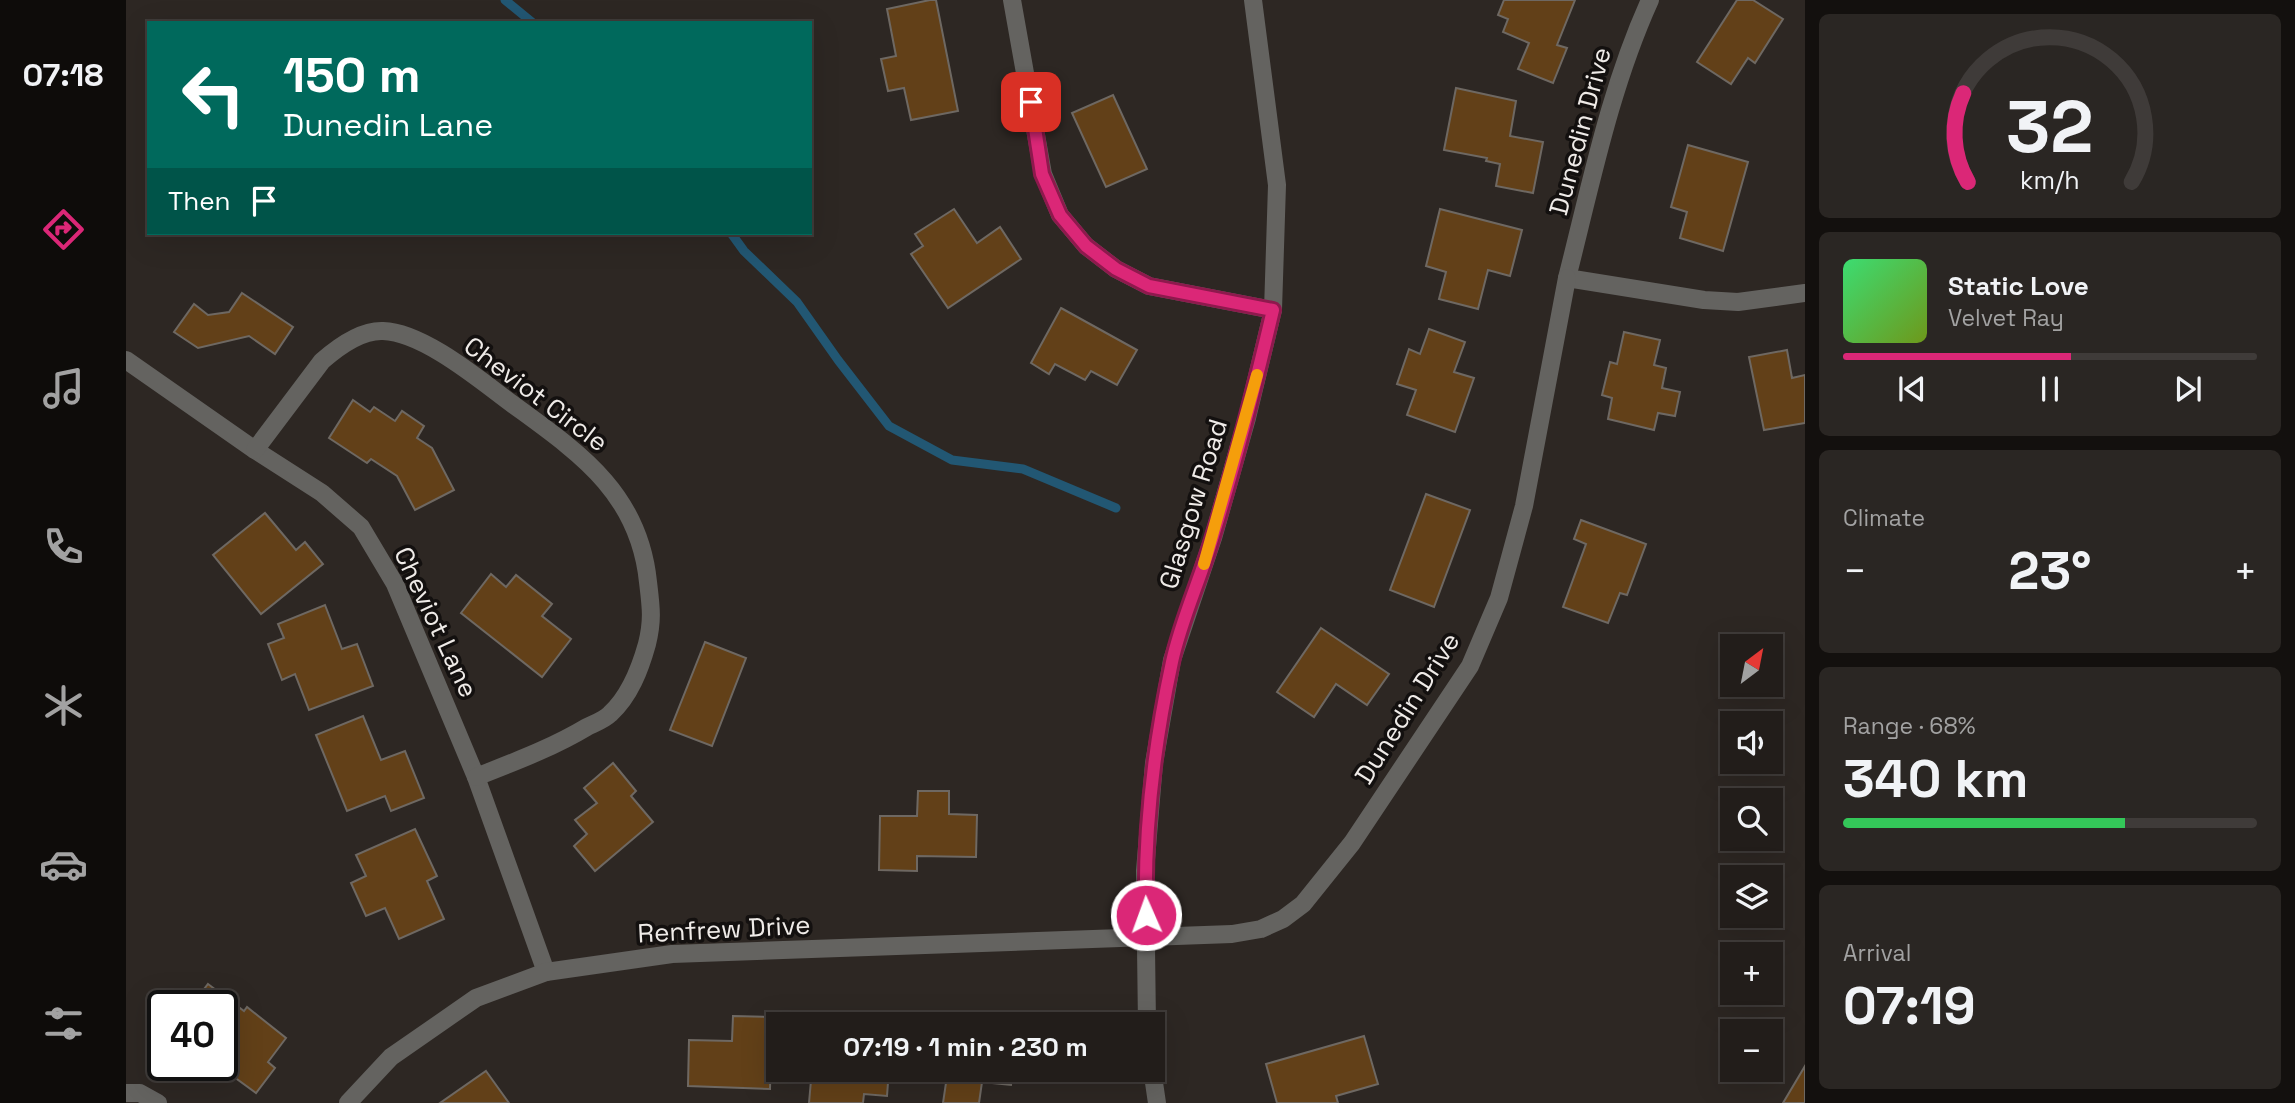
<!DOCTYPE html>
<html lang="en">
<head>
<meta charset="utf-8">
<style>
	body { margin:0; font-family:"Space Grotesk",sans-serif; background:#2a2623; color:#f1f3f6; height:100vh; display:flex; flex-direction:column; font-size:26px; white-space:nowrap }
	* { box-sizing:border-box; margin:0 }
	p { font-size:23px; color:#a2a2a2 }
	.icon { flex:none; width:38px; height:38px; fill:none; stroke:currentColor; stroke-width:2; stroke-linecap:round; stroke-linejoin:round }
	.map { position:relative; flex:1; overflow:hidden }
	.side { display:flex; flex-direction:column; gap:14px; padding:14px; background:#13100e; width:490px }
	.side>* { flex:none }
	.top-card { position:absolute; left:21px; top:21px; width:665px; height:214px; border-radius:0px; box-shadow:0 7px 28px #0002,0 0 0 2px #3f3b39; background:#00695c; color:#fff; overflow:hidden }
	.needle { width:46px; rotate:32deg }
	.buttons { position:absolute; left:1594px; top:634px; display:grid; gap:14px }
	.buttons a { display:grid; place-items:center; width:63px; height:63px; border-radius:0px; background:#221d1a; box-shadow:0 7px 28px #0002,0 0 0 2px #3f3b39; font-size:35px }
	.speed { position:absolute; left:21px; top:990px; display:flex; gap:14px; font-size:35px; font-weight:700; text-align:center }
	.speed>* { display:grid; place-content:center; width:91px; height:91px; border-radius:50%; background:#221d1a; box-shadow:0 7px 28px #0002,0 0 0 2px #3f3b39; line-height:1 }
	.speed .limit { border:4px solid #111; border-radius:10px; background:#fff; color:#111 }
	.pin { position:absolute; display:grid; place-items:center; width:60px; height:60px; color:#fff; margin:-30px; border-radius:14px; box-shadow:0 4px 10px #0006 }
	.me { position:absolute; width:77px; margin:-38px; rotate:358deg; stroke-linejoin:round; filter:drop-shadow(0 0 5px #0008) }
	.turn { display:flex; align-items:center; gap:24px; height:147px; padding:0 21px; font-size:32px }
	.turn .icon { width:91px; height:91px; stroke-width:2.5 }
	.turn b { display:block; font-size:49px; line-height:60px }
	.then { display:flex; align-items:center; height:66px; padding:0 21px; background:#0003; gap:14px; font-size:26px }
	.big { font-size:52px; font-weight:600; line-height:1.1 }
	.side .tile { flex:1; display:flex; flex-direction:column; justify-content:center; gap:10px; min-width:0; padding:0 24px; border-radius:10px; background:#2a2623 }
	.side .dial { align-items:center; gap:0 }
	.dial svg { height:182px; overflow:visible; fill:none; stroke:#3f3b39; stroke-width:7; stroke-linecap:round; text-anchor:middle }
	.dial text { fill:#f1f3f6; stroke:none }
	.song { display:flex; align-items:center; gap:21px }
	.cover { width:84px; height:84px; border-radius:10px; background:linear-gradient(135deg,hsl(140 70% 55%),hsl(80 70% 35%)) }
	.played { height:7px; border-radius:4px; background:linear-gradient(90deg,#db2777 55%,#3f3b39 55%) }
	.keys { display:flex; justify-content:space-around; direction:ltr }
	.heat { display:flex; justify-content:space-between; align-items:center; font-size:38px; direction:ltr }
	.charge { height:10px; border-radius:5px; background:linear-gradient(90deg,#34c759 68%,#3f3b39 0) }
	.trip { position:absolute; left:640px; top:1012px; width:399px; height:70px; border-radius:0px; background:#221d1a; box-shadow:0 7px 28px #0002,0 0 0 2px #3f3b39; font-weight:600; line-height:70px; text-align:center }
	main { display:flex; flex:1; min-height:0 }
	.tab-bar { display:flex; flex-direction:column; width:126px; justify-content:space-around; align-items:center; background:#0e0c0a; color:#a2a2a2 }
	.tab-bar .icon { width:49px; height:49px }
	.tab-bar .on { color:#db2777 }
	.tab-bar b { font-size:32px; color:#f1f3f6 }
	.map>svg:first-child { display:block }
	.lines { fill:none; stroke-linecap:round; stroke-linejoin:round }
	.stream { stroke:#225773; stroke-width:9 }
	.building { fill:#624018; stroke:#6e6862; stroke-width:2 }
	.minor { stroke:#646360; stroke-width:18 }
	.tertiary { stroke:#646360; stroke-width:18 }
	.route-casing { stroke:#8e194d; stroke-width:18 }
	.route { stroke:#db2777; stroke-width:12 }
	.slow { stroke:#f59e0b; stroke-width:12 }
	.labels { text-anchor:middle; stroke-width:7; stroke-linejoin:round; paint-order:stroke }
	.street-label { font-size:26px; fill:#efebe8; stroke:#13100f }
</style>
</head>
<body>
<main>
<nav class="tab-bar">
<b>07:18</b>
<svg class="icon on" aria-label="directions" viewBox="0 0 24 24"><path d="M12 3l9 9-9 9-9-9zM9 14v-3h6M13 9l2 2-2 2"/></svg>
<svg class="icon" aria-label="music" viewBox="0 0 24 24"><path d="M9 18V5l10-2v13"/><circle cx="6" cy="18" r="3"/><circle cx="16" cy="16" r="3"/></svg>
<svg class="icon" aria-label="phone" viewBox="0 0 24 24"><path d="M5 4h4l2 5-3 2q2 4 5 5l2-3 5 2v4C11 20 4 13 5 4z"/></svg>
<svg class="icon" aria-label="climate" viewBox="0 0 24 24"><path d="M12 3v18M4 7l16 10M4 17L20 7"/></svg>
<svg class="icon" aria-label="car" viewBox="0 0 24 24"><path d="M5 17H2v-5l4-1 3-4h7l3 4 3 1v5h-3M9 17h6M6 11h13"/><circle cx="7" cy="17" r="2"/><circle cx="17" cy="17" r="2"/></svg>
<svg class="icon" aria-label="filters" viewBox="0 0 24 24"><path d="M4 7h16M4 17h16"/><circle cx="9" cy="7" r="2"/><circle cx="15" cy="17" r="2"/></svg>
</nav>
<div class="map">
<svg width="1679" height="1103" viewBox="0 0 1679 1103">
	<rect width="100%" height="100%" fill="#2d2723"/>
	<g class="lines">
		<g class="stream">
			<polyline points="379,0 407,23"/>
			<polyline points="605,233 618,251 671,302 712,360 763,426 826,460 897,469 990,508"/>
		</g>
	</g>
	<g class="building">
		<polygon points="804,0 810,0 832,111 785,120 778,88 762,91 755,59 770,56 761,9"/>
		<polygon points="1378,0 1449,0 1431,45 1441,48 1427,83 1392,69 1403,43 1377,32 1382,19 1372,15"/>
		<polygon points="1611,0 1627,0 1657,19 1629,63 1622,58 1605,84 1571,62"/>
		<polygon points="1330,88 1390,101 1384,136 1417,142 1407,193 1370,186 1374,164 1360,161 1361,158 1318,150"/>
		<polygon points="987,95 1021,169 980,187 946,113"/>
		<polygon points="1562,145 1622,162 1597,251 1554,238 1561,212 1545,207"/>
		<polygon points="828,209 851,243 874,227 895,259 822,308 785,254 797,246 789,234"/>
		<polygon points="1314,209 1396,230 1384,276 1362,270 1352,309 1313,299 1320,272 1300,266"/>
		<polygon points="116,293 167,327 149,354 123,336 72,348 48,332 68,304 82,315 103,312"/>
		<polygon points="935,308 1011,350 991,385 965,371 959,380 929,364 923,374 905,363"/>
		<polygon points="1303,329 1339,342 1328,372 1348,378 1329,432 1281,415 1290,390 1271,384 1283,349 1294,354"/>
		<polygon points="1498,332 1534,340 1528,365 1540,368 1536,388 1554,392 1549,416 1532,413 1528,430 1482,419 1486,398 1476,395 1484,362 1491,364"/>
		<polygon points="1661,350 1666,378 1679,375 1679,423 1638,430 1623,357"/>
		<polygon points="227,400 244,412 248,407 269,421 276,411 298,426 291,438 306,448 328,490 289,510 271,476 245,459 241,463 203,438"/>
		<polygon points="1300,494 1344,510 1308,607 1264,590"/>
		<polygon points="139,513 170,550 179,542 197,564 135,614 87,555"/>
		<polygon points="1455,520 1520,544 1501,595 1494,593 1482,623 1437,607 1460,544 1448,539"/>
		<polygon points="365,574 380,587 390,575 426,604 416,616 445,639 416,677 335,613"/>
		<polygon points="199,605 216,649 231,644 247,686 183,710 169,674 156,680 142,644 158,638 152,624"/>
		<polygon points="1195,628 1263,674 1241,705 1210,684 1188,717 1151,692"/>
		<polygon points="579,642 620,658 586,746 544,730"/>
		<polygon points="237,716 255,760 279,751 298,798 265,811 259,796 221,811 190,735"/>
		<polygon points="487,763 510,791 505,796 527,822 469,871 448,846 461,834 449,820 471,803 458,788"/>
		<polygon points="792,791 823,791 823,814 851,815 850,857 791,856 791,871 753,870 754,816 791,816"/>
		<polygon points="289,829 311,876 301,881 318,919 273,939 259,908 240,916 225,883 240,876 230,855"/>
		<polygon points="82,984 118,1011 121,1007 160,1038 142,1062 149,1068 130,1093 93,1066 96,1066 96,1006 65,1006"/>
		<polygon points="840,1015 892,1021 892,1024 839,1024"/>
		<polygon points="607,1016 646,1017 644,1089 562,1086 563,1040 606,1041"/>
		<polygon points="1238,1036 1252,1084 1210,1096 1212,1103 1151,1103 1140,1064"/>
		<polygon points="1679,1066 1679,1103 1657,1103"/>
		<polygon points="686,1069 763,1069 761,1096 738,1094 737,1103 683,1103"/>
		<polygon points="793,1069 887,1069 885,1085 856,1082 853,1103 817,1103 820,1083 792,1080"/>
		<polygon points="360,1071 383,1103 314,1103"/>
	</g>
	<g class="lines">
		<g class="minor">
			<polyline points="886,0 917,174 934,215 960,246 990,269 1023,286 1147,310"/>
			<path d="M1524,0C1484,88 1465,184 1441,278L1578,300L1612,302L1679,293"/>
			<polyline points="0,360 129,450 196,493 235,527 269,584 350,777 420,972"/>
			<path d="M129,450L196,361C212,347 235,330 257,331C297,332 354,380 385,403C452,452 513,492 522,582C525,607 527,620 521,644C514,669 504,696 484,714C478,720 469,723 461,727C426,748 388,762 350,777"/>
			<polyline points="0,1093 14,1093 32,1103"/>
			<polyline points="222,1103 265,1057 350,998 420,972 546,954 1106,934 1135,929 1157,919 1177,904 1226,843 1344,666 1373,598 1398,506 1441,278"/>
		</g>
		<g class="tertiary">
			<polyline points="1021,1024 1019,871 1028,763 1046,660 1087,538 1121,418 1147,310 1151,185 1127,0"/>
			<polyline points="1026,1069 1031,1103"/>
		</g>
	</g>
	<g class="lines">
		<g class="route-casing">
			<path id="route" d="M905,102L916,174L934,215L960,246L990,269L1023,286L1147,310C1129,386 1110,462 1087,536C1075,578 1055,620 1046,662C1028,745 1018,831 1020,915"/>
		</g>
		<use href="#route" class="route"/>
		<polyline class="slow" points="1078,564 1131,375"/>
	</g>
	<g class="labels">
		<g class="street-label">
			<text transform="translate(1454 131) rotate(-75)" y="9">Dunedin Drive</text>
			<text transform="translate(410 394) rotate(37)" y="9">Cheviot Circle</text>
			<text transform="translate(1067 504) rotate(-73)" y="9">Glasgow Road</text>
			<text transform="translate(310 622) rotate(65)" y="9">Cheviot Lane</text>
			<text transform="translate(1281 708) rotate(-58)" y="9">Dunedin Drive</text>
			<text transform="translate(598 929) rotate(-3)" y="9">Renfrew Drive</text>
		</g>
	</g>
</svg>
<div class="buttons">
<a><svg class="needle" viewBox="-14 -14 28 28"><path d="M0-13l5 13h-10z" fill="#e53935"/><path d="M0 13l5-13h-10z" fill="#a2a2a2"/></svg></a>
<a><svg class="icon" aria-label="sound" viewBox="0 0 24 24"><path d="M4 9h4l5-4v14l-5-4H4zM17 9q2 3 0 6"/></svg></a>
<a><svg class="icon" aria-label="search" viewBox="0 0 24 24"><circle cx="10" cy="10" r="6"/><path d="M15 15l6 6"/></svg></a>
<a><svg class="icon" aria-label="layers" viewBox="0 0 24 24"><path d="M12 4l9 5-9 5-9-5zM3 14l9 5 9-5"/></svg></a>
<a>+</a>
<a>−</a>
</div>
<div class="speed"><div class="limit">40</div></div>
<div class="pin" style="left:905px;top:102px;background:#d93025"><svg class="icon" aria-label="arrive" viewBox="0 0 24 24"><path d="M6 21V4h12l-3 4 3 4H6"/></svg></div>
<svg class="me" style="left:1020px;top:915px" viewBox="-20 -20 40 40"><circle r="17" fill="#db2777" stroke="#fff" stroke-width="3"/><path d="M0-11L8 9 0 5-8 9z" fill="#fff"/></svg>
<div class="trip">07:19 · 1 min · 230 m</div>
<div class="top-card">
<div class="turn"><svg class="icon" aria-label="left" viewBox="0 0 24 24"><path d="M17 20v-9H6M10 6l-5 5 5 5"/></svg><div><b>150 m</b>Dunedin Lane</div></div>
<div class="then">Then<svg class="icon" aria-label="arrive" viewBox="0 0 24 24"><path d="M6 21V4h12l-3 4 3 4H6"/></svg></div>
</div>
</div>
<section class="side">
<div class="tile dial"><svg viewBox="0 0 100 80">
<path d="M14 69A42 42 0 1 1 86 69"/>
<path d="M14 69A42 42 0 0 1 12 30" stroke="#db2777"/>
<text x="50" y="56" font-size="32" font-weight="700">32</text>
<text x="50" y="72" font-size="11">km/h</text>
</svg></div>
<div class="tile">
<div class="song"><i class="cover"></i><div><b>Static Love</b><p>Velvet Ray</p></div></div>
<div class="played"></div>
<div class="keys"><svg class="icon" aria-label="previous" viewBox="0 0 24 24"><path d="M18 5L8 12l10 7zM5 5v14"/></svg><svg class="icon" aria-label="pause" viewBox="0 0 24 24"><path d="M8 5v14M16 5v14"/></svg><svg class="icon" aria-label="next" viewBox="0 0 24 24"><path d="M6 5l10 7-10 7zM19 5v14"/></svg></div>
</div>
<div class="tile"><p>Climate</p>
<div class="heat"><a>−</a><b class="big">23°</b><a>+</a></div>
</div>
<div class="tile"><p>Range · 68%</p><b class="big">340 km</b><div class="charge"></div></div>
<div class="tile"><p>Arrival</p><b class="big">07:19</b></div>
</section>
</main>
</body>
</html>
